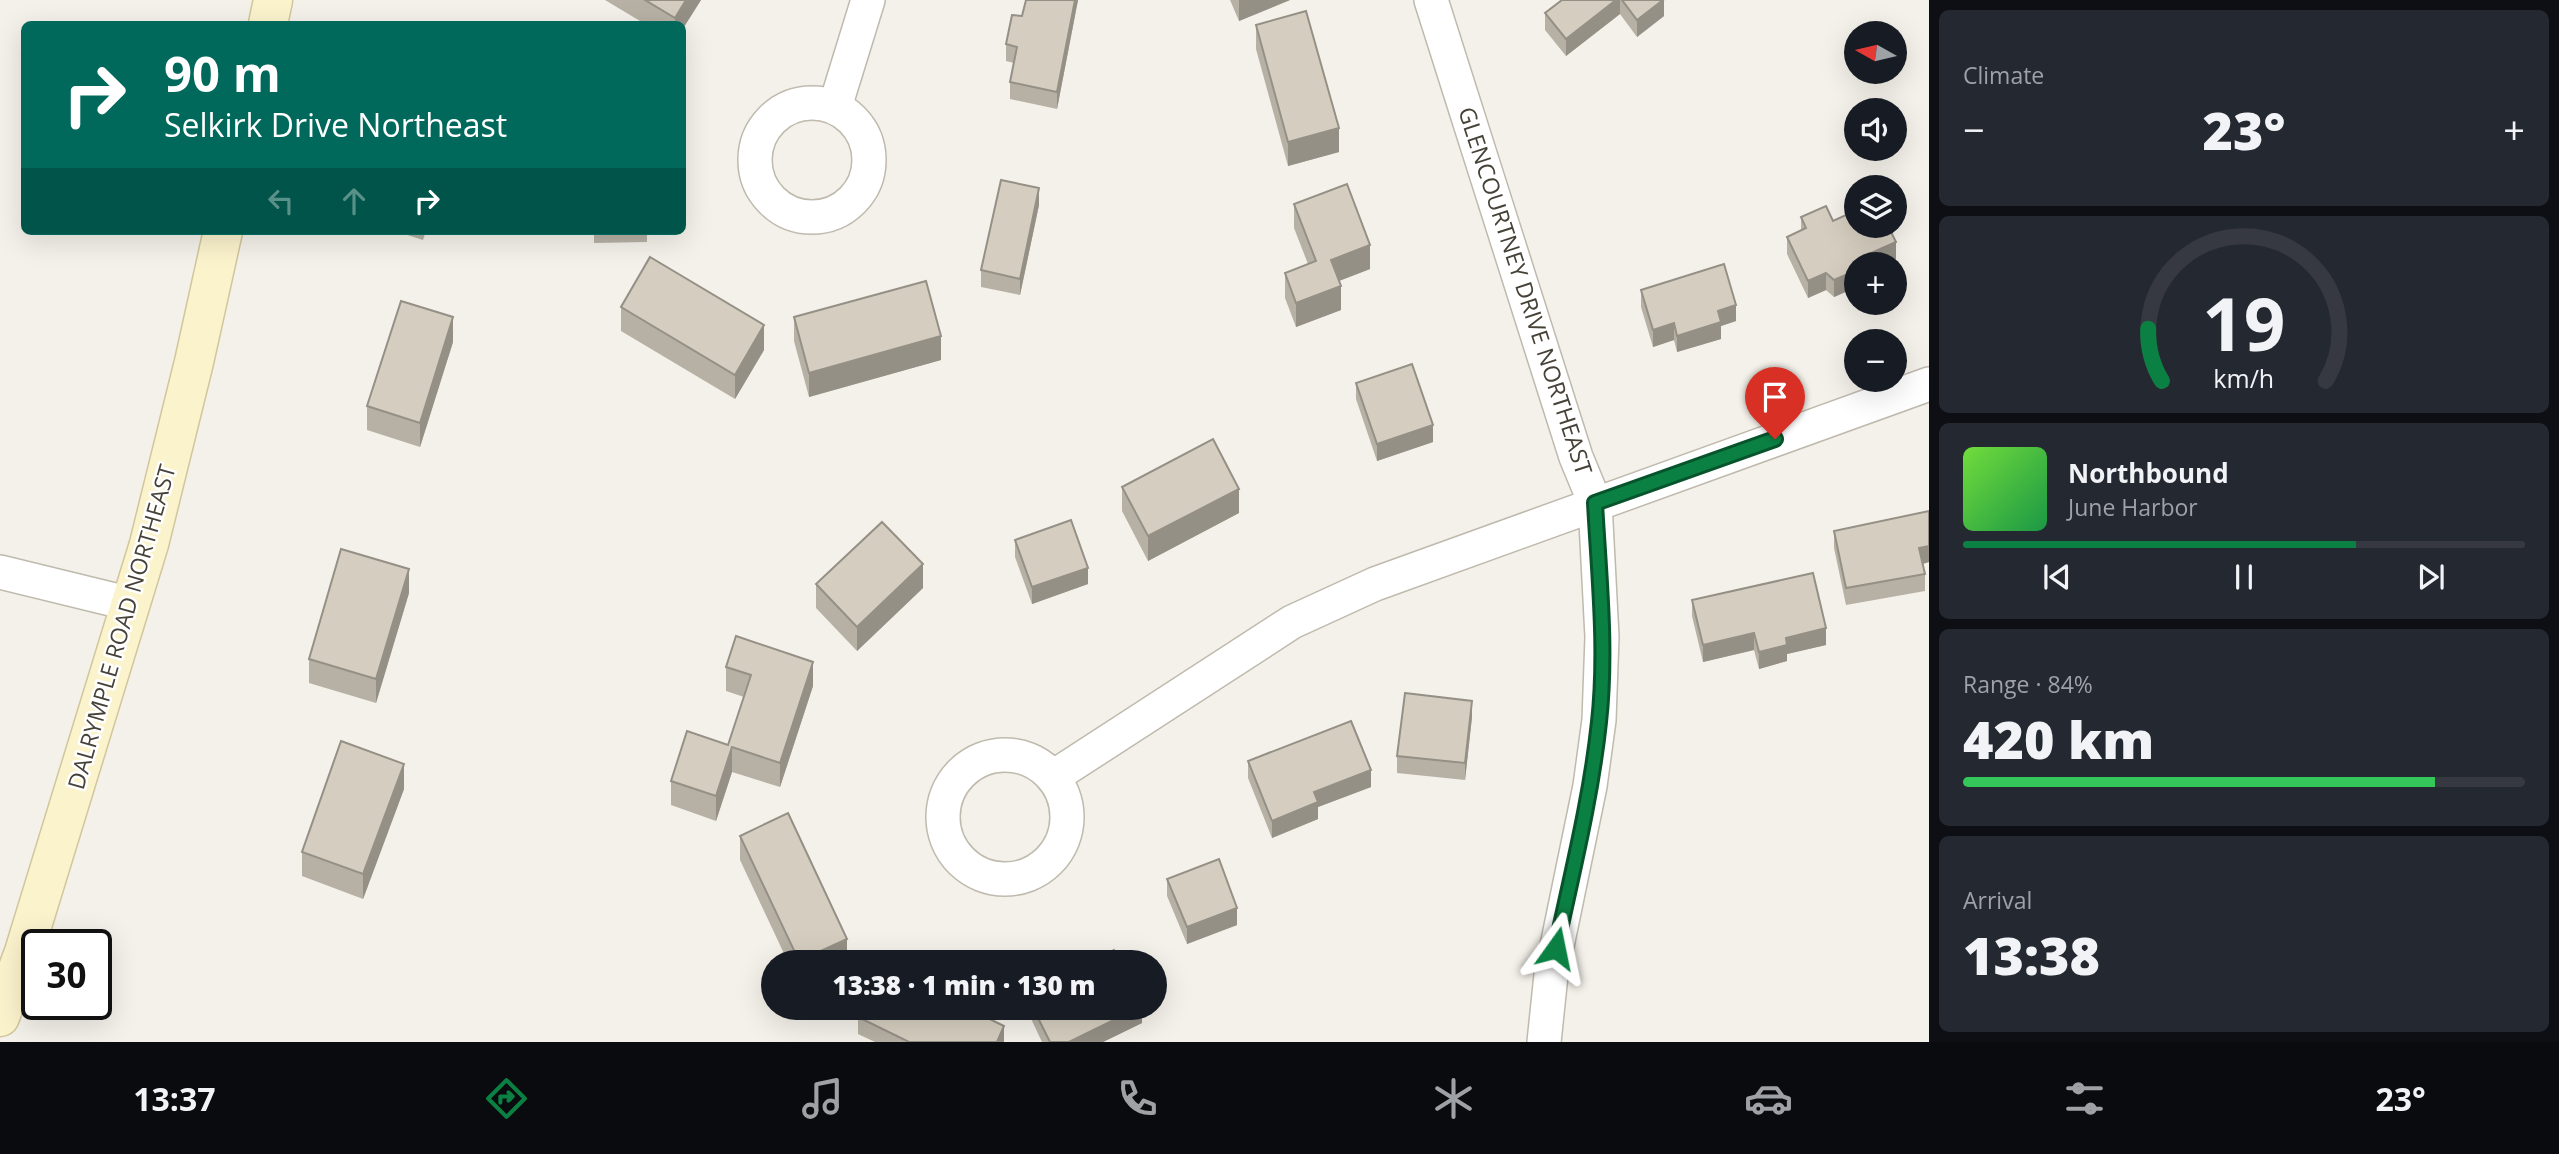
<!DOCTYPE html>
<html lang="en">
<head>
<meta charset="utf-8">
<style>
	body { margin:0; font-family:"Open Sans",sans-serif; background:#242831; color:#f1f3f6; height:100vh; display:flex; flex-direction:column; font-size:26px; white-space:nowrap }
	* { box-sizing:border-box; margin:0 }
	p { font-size:23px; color:#9ea1a6 }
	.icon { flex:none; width:38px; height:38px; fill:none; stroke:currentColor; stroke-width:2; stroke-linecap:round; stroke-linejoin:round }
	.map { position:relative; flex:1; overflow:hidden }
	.panel { display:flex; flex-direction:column; gap:10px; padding:10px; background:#0d0f14; width:630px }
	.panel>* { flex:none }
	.banner { position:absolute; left:21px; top:21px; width:665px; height:214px; border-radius:10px; box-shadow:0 7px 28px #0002; background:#00695c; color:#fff; overflow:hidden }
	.needle { width:46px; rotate:278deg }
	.tools { position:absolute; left:1844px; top:21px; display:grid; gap:14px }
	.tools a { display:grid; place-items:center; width:63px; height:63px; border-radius:50%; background:#171b24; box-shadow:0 7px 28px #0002; font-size:35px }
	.speed { position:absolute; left:21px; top:929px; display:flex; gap:14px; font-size:35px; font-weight:700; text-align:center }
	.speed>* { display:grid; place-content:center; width:91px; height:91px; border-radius:50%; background:#171b24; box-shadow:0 7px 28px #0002; line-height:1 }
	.speed .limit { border:4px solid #111; border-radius:10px; background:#fff; color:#111 }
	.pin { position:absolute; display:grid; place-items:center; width:60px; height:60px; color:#fff; margin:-72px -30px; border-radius:50% 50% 50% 0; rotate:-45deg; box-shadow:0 0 7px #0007 }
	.pin .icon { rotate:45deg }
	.me { position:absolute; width:77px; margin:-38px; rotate:12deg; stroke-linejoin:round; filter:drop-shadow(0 0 5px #0008) }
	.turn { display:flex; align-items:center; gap:24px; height:147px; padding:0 28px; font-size:32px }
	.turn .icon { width:91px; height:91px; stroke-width:2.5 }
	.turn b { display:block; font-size:49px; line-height:60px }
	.lanes { display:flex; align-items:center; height:66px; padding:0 28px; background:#0003; justify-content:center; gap:35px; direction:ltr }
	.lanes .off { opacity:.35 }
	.big { font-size:52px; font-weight:800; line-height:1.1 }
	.panel .tile { flex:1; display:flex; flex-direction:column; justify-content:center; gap:10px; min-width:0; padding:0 24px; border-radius:10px; background:#242831 }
	.panel .dial { align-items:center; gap:0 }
	.dial svg { height:182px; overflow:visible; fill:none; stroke:#363941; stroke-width:7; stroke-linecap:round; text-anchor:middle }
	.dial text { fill:#f1f3f6; stroke:none }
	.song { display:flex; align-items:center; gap:21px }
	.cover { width:84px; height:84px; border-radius:10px; background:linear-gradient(135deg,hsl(100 70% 55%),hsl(140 70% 35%)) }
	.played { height:7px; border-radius:4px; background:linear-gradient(90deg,#0b8043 70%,#363941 70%) }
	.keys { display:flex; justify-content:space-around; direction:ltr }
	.heat { display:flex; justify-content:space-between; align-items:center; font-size:38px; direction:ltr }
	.charge { height:10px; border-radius:5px; background:linear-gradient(90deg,#34c759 84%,#363941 0) }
	.trip { position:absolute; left:761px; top:950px; width:406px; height:70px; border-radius:35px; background:#171b24; box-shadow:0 7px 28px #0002; font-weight:800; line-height:70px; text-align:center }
	.menu { display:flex; height:112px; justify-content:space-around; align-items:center; background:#090b0e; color:#9ea1a6 }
	.menu .icon { width:49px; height:49px }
	.menu .active { color:#0b8043 }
	.menu b { font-size:32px; color:#f1f3f6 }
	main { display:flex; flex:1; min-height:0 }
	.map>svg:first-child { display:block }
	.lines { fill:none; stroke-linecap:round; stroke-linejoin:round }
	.street-casing { stroke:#bfbaad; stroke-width:36 }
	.secondary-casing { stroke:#d1c69c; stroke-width:41 }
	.street { stroke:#fff; stroke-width:33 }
	.secondary { stroke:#fbf3cc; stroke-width:38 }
	.wall { fill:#b7b1a5 }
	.shaded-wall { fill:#959086 }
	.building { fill:#d5cec0; stroke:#959086; stroke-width:2 }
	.route-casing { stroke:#07532c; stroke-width:18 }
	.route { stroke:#0b8043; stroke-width:12 }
	.labels { text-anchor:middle; stroke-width:5; stroke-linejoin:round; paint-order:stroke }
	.street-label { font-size:23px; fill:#474238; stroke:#fff }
</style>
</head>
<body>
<main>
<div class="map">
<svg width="1929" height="1042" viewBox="0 0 1929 1042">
	<rect width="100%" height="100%" fill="#f4f1ea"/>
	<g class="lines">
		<g class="street-casing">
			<g id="street">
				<polyline points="1431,0 1576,457 1595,503 1602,637 1599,720 1590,786 1551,975 1544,1042"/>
				<circle cx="812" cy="160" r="57"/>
				<polyline points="835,107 868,0"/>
				<polyline points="0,572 131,604"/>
				<circle cx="1005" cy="817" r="62"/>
				<polyline points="1053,777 1292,622 1375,584 1929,384"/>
			</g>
		</g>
		<g class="secondary-casing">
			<g id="secondary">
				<polyline points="268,24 273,0"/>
				<polyline points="0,1017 24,952 149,544 194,362 223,231"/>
			</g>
		</g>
		<use href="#street" class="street"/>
		<use href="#secondary" class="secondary"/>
	</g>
	<g class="wall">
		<polygon points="605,0 701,0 682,30 682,24 645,24"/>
		<polygon points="1026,0 1078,0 1057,109 1010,99 1010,82 1014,63 1006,61 1006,44 1022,16"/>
		<polygon points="1230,0 1290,0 1239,21"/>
		<polygon points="1562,0 1664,0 1664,16 1637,37 1620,14 1566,56 1545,30 1545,13"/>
		<polygon points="1256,25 1339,152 1288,166 1256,49"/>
		<polygon points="1294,204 1370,269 1339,281 1341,310 1296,327 1285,298 1285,273 1308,264 1294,228"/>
		<polygon points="1039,205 1020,295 981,287 981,270"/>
		<polygon points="1801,217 1833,221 1896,259 1884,264 1857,264 1857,287 1834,297 1826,290 1808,298 1787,254 1787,237 1801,231"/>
		<polygon points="395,231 426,231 423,240"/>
		<polygon points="594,231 647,231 647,242 594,243"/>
		<polygon points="1641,290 1736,321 1721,326 1721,339 1677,352 1674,340 1653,347 1641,307"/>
		<polygon points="621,307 764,350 735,399 621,331"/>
		<polygon points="794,317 941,360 809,397 794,341"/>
		<polygon points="453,342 420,447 367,430 367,406"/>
		<polygon points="1356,383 1433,442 1377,461 1356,399"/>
		<polygon points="1122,487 1239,513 1148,561 1122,511"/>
		<polygon points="1929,511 1929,562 1922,564 1925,574 1925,591 1846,605 1834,548 1834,531"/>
		<polygon points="1015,540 1088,584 1032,604 1015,557"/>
		<polygon points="816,584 923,588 857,651 816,608"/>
		<polygon points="409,593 376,703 309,683 309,659"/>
		<polygon points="1692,600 1826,645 1787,654 1787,661 1759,669 1754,650 1703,662 1692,616"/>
		<polygon points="726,667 813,686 780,787 732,772 716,821 671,805 671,781 728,745 744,697 726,691"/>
		<polygon points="1472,717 1465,780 1397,773 1397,756"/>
		<polygon points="1248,761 1371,787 1318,807 1318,819 1272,838 1248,778"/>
		<polygon points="404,789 363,899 302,876 302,852"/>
		<polygon points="740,836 847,962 788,962 740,860"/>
		<polygon points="1167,879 1237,925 1187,944 1167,896"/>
		<polygon points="1026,1008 1142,1008 1142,1023 1103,1042 1042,1042"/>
		<polygon points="858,1017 1004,1042 875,1042 858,1034"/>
	</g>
	<g class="shaded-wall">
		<polygon points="686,0 701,0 682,30 682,24 675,24 675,18"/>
		<polygon points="1075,0 1078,0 1057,109 1057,92"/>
		<polygon points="1239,0 1290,0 1239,21"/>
		<polygon points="1616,0 1620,0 1620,14 1566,56 1566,39"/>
		<polygon points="1663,0 1664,0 1664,16 1637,37 1637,20"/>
		<polygon points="1339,128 1339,152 1288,166 1288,142"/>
		<polygon points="1039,188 1039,205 1020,295 1020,279"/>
		<polygon points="1896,242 1896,259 1884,264 1867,264 1869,254"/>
		<polygon points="1370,245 1370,269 1331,284 1331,260"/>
		<polygon points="1857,270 1857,287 1834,297 1834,280"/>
		<polygon points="1826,273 1826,290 1808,298 1808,281"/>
		<polygon points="1341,286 1341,310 1296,327 1296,303"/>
		<polygon points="1736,305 1736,321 1721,326 1721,339 1677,352 1677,336 1718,311"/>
		<polygon points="453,317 453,342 420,447 420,423"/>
		<polygon points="1674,323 1674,340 1653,347 1653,330"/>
		<polygon points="764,325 764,350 735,399 735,375"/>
		<polygon points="941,336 941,360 809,397 809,373"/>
		<polygon points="1433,425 1433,442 1377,461 1377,444"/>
		<polygon points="1239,489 1239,513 1148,561 1148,536"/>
		<polygon points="1929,546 1929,562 1919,565 1919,548"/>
		<polygon points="923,564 923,588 857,651 857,627"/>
		<polygon points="1088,568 1088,584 1032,604 1032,587"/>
		<polygon points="409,569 409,593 376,703 376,679"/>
		<polygon points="1826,628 1826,645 1787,654 1787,661 1759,669 1759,652 1786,638"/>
		<polygon points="1754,633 1754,650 1703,662 1703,645"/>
		<polygon points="813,662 813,686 780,787 780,763"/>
		<polygon points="1472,701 1472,717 1465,780 1465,763"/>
		<polygon points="732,747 732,772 716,821 716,796"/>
		<polygon points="404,764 404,789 363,899 363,874"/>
		<polygon points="1371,770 1371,787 1318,807 1318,819 1272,838 1272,821 1314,792"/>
		<polygon points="1237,908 1237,925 1187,944 1187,927"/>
		<polygon points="847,939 847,962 799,962 799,961"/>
		<polygon points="1138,1008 1142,1008 1142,1023 1103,1042 1069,1042"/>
		<polygon points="1004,1026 1004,1042 997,1042"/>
	</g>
	<g class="building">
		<polygon points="645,0 686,0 675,18"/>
		<polygon points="1026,0 1075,0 1057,92 1010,82 1017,47 1006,44 1012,15 1022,16"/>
		<polygon points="1562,0 1616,0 1566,39 1545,13"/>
		<polygon points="1622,0 1663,0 1637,20"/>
		<polygon points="1306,11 1339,128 1288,142 1256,25"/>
		<polygon points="1001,180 1039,188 1020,279 981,270"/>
		<polygon points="1347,184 1370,245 1331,260 1341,286 1296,303 1285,273 1316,261 1294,204"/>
		<polygon points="1826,206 1833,221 1857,210 1857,226 1888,226 1896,242 1869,254 1867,264 1857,264 1857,270 1834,280 1826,273 1808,281 1787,237 1806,228 1801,217"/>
		<polygon points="650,257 764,325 735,375 621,307"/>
		<polygon points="1724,264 1736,305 1718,311 1721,322 1677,336 1674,323 1653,330 1641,290"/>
		<polygon points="926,281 941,336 809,373 794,317"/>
		<polygon points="401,301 453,317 420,423 367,406"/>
		<polygon points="1412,364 1433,425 1377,444 1356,383"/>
		<polygon points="1213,439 1239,489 1148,536 1122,487"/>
		<polygon points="1929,511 1929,546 1919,548 1925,574 1846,588 1834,531"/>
		<polygon points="1071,520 1088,568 1032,587 1015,540"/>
		<polygon points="882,522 923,564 857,627 816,584"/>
		<polygon points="341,549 409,569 376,679 309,659"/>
		<polygon points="1813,573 1826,628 1786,638 1787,645 1759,652 1754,633 1703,645 1692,600"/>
		<polygon points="736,636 813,662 780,763 732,747 716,796 671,781 687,731 728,745 751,675 726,667"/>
		<polygon points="1405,693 1472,701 1465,763 1397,756"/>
		<polygon points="1351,721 1371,770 1314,792 1318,802 1272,821 1248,761"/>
		<polygon points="341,741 404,764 363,874 302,852"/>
		<polygon points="788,813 847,939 799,961 740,836"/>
		<polygon points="1219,859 1237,908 1187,927 1167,879"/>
		<polygon points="1114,950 1121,962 1088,962"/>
		<polygon points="862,1008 967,1008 1004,1026 997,1042 909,1042 858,1017"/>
		<polygon points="1033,1008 1138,1008 1069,1042 1050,1042"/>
	</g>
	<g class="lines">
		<g class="route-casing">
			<path id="route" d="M1556,948C1572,873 1591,798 1599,722C1607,650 1599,576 1595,503L1775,439"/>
		</g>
		<use href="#route" class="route"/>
	</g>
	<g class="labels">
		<g class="street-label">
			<text transform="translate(1525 291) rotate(72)" y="8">GLENCOURTNEY DRIVE NORTHEAST</text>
			<text transform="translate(122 627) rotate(-74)" y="8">DALRYMPLE ROAD NORTHEAST</text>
		</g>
	</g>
</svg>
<div class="tools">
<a><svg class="needle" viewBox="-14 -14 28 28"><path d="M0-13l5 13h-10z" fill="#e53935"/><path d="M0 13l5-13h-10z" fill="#9ea1a6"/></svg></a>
<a><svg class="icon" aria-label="sound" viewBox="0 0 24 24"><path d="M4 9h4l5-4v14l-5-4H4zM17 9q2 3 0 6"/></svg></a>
<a><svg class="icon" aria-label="layers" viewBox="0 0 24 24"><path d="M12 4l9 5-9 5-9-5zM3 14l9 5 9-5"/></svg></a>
<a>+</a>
<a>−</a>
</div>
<div class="speed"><div class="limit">30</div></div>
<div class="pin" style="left:1775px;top:439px;background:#d93025"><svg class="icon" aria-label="arrive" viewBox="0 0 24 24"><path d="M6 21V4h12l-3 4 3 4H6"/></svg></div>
<svg class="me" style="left:1556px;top:948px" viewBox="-20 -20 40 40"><path d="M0-17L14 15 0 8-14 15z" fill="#0b8043" stroke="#fff" stroke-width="4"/></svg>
<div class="trip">13:38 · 1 min · 130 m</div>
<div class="banner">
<div class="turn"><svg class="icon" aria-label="right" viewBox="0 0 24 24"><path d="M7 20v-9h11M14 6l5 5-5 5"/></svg><div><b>90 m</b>Selkirk Drive Northeast</div></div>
<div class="lanes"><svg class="icon off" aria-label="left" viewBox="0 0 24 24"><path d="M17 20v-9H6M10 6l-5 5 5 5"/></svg><svg class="icon off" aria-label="ahead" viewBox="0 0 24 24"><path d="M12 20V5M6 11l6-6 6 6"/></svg><svg class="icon" aria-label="right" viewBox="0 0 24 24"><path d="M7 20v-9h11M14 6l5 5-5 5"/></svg></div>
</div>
</div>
<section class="panel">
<div class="tile"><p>Climate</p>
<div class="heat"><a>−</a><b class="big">23°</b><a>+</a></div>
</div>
<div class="tile dial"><svg viewBox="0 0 100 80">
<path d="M14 69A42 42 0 1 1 86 69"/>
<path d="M14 69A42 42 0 0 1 8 46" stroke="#0b8043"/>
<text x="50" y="56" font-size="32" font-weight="700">19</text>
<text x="50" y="72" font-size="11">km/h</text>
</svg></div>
<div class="tile">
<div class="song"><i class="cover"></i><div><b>Northbound</b><p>June Harbor</p></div></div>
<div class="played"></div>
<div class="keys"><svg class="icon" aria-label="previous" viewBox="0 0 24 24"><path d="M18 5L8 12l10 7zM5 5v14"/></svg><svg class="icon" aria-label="pause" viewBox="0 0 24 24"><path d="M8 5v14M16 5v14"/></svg><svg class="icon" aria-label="next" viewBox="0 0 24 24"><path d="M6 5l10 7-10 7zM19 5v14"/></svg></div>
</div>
<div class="tile"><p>Range · 84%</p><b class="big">420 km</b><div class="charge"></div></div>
<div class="tile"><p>Arrival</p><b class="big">13:38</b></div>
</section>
</main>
<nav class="menu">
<b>13:37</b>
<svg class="icon active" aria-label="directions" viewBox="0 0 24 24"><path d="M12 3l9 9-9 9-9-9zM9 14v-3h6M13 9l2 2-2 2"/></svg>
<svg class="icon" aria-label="music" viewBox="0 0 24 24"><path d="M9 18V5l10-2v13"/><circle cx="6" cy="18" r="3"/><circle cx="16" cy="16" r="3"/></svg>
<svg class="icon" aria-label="phone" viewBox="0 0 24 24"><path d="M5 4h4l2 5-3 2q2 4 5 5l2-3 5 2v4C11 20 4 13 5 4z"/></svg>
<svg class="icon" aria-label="climate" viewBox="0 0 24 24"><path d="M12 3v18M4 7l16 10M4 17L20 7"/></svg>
<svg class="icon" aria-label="car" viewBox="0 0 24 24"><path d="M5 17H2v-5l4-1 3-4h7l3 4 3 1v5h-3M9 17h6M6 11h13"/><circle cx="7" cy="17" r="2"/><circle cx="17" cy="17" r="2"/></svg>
<svg class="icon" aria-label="filters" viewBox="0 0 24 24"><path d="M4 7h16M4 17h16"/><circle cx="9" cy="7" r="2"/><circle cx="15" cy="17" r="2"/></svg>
<b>23°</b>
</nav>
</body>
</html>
